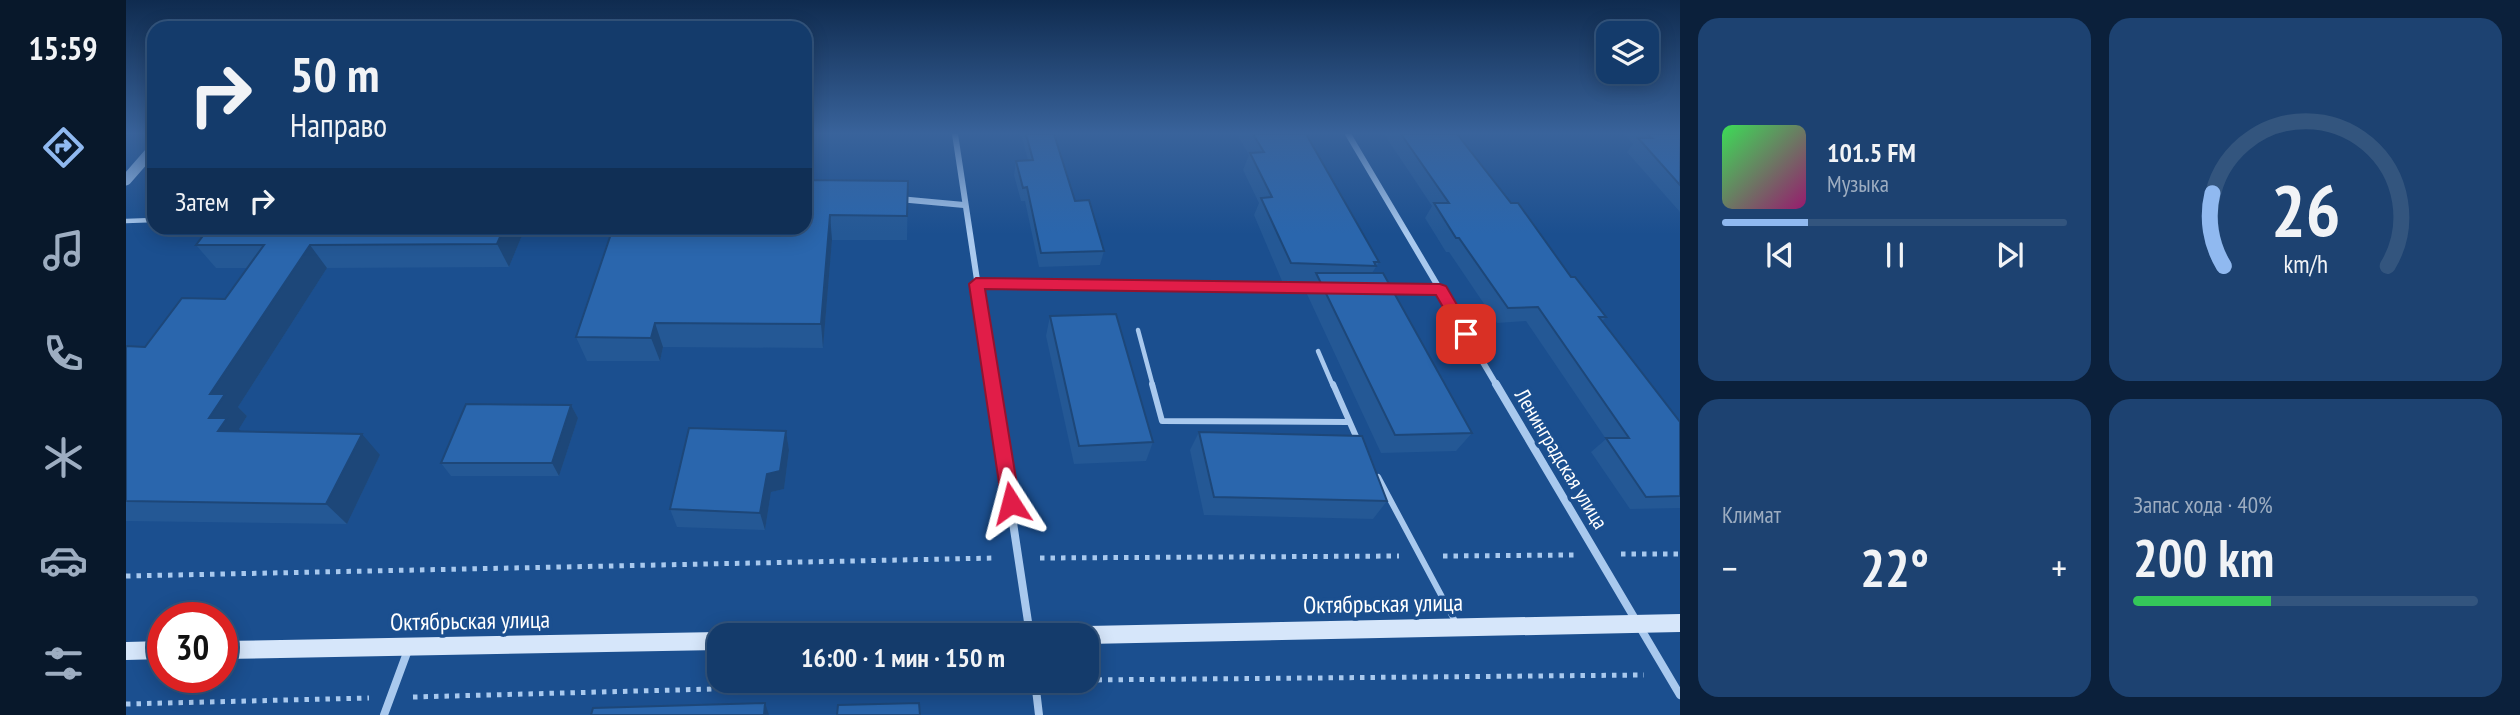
<!DOCTYPE html>
<html lang="ru">
<head>
<meta charset="utf-8">
<style>
	body { margin:0; font-family:"PT Sans Narrow",sans-serif; background:#1d4271; color:#f1f3f6; height:100vh; display:flex; flex-direction:column; font-size:26px; white-space:nowrap }
	* { box-sizing:border-box; margin:0 }
	p { font-size:23px; color:#9dadc1 }
	.icon { flex:none; width:38px; height:38px; fill:none; stroke:currentColor; stroke-width:2; stroke-linecap:round; stroke-linejoin:round }
	.map { position:relative; flex:1; overflow:hidden }
	.details { display:flex; flex-direction:column; gap:18px; padding:18px; background:#0b203b; width:840px }
	.details>* { flex:none }
	.banner { position:absolute; left:21px; top:21px; width:665px; height:214px; border-radius:21px; box-shadow:0 4px 18px #0003,0 0 0 2px #33557e; background:#143b6b; color:#f1f3f6; overflow:hidden }
	.buttons { position:absolute; left:1470px; top:21px; display:grid; gap:14px }
	.buttons a { display:grid; place-items:center; width:63px; height:63px; border-radius:14px; background:#143b6b; box-shadow:0 4px 18px #0003,0 0 0 2px #33557e; font-size:35px }
	.speed { position:absolute; left:21px; top:602px; display:flex; gap:14px; font-size:35px; font-weight:700; text-align:center }
	.speed>* { display:grid; place-content:center; width:91px; height:91px; border-radius:50%; background:#143b6b; box-shadow:0 4px 18px #0003,0 0 0 2px #33557e; line-height:1 }
	.speed .limit { border:10px solid #d22; background:#fff; color:#111 }
	.pin { position:absolute; display:grid; place-items:center; width:60px; height:60px; color:#fff; margin:-30px; border-radius:14px; box-shadow:0 4px 10px #0006 }
	.me { position:absolute; width:77px; margin:-38px; rotate:351deg; stroke-linejoin:round; filter:drop-shadow(0 0 5px #0008) }
	.turn { display:flex; align-items:center; gap:24px; height:147px; padding:0 28px; font-size:32px }
	.turn .icon { width:91px; height:91px; stroke-width:2.5 }
	.turn b { display:block; font-size:49px; line-height:60px }
	.then { display:flex; align-items:center; height:66px; padding:0 28px; background:#0003; gap:14px; font-size:26px }
	.big { font-size:52px; font-weight:600; line-height:1.1 }
	.details .widget { flex:1; display:flex; flex-direction:column; justify-content:center; gap:10px; min-width:0; padding:0 24px; border-radius:21px; background:#1d4271 }
	.details .dial { align-items:center; gap:0 }
	.dial svg { height:182px; overflow:visible; fill:none; stroke:#33557e; stroke-width:7; stroke-linecap:round; text-anchor:middle }
	.dial text { fill:#f1f3f6; stroke:none }
	.song { display:flex; align-items:center; gap:21px }
	.cover { width:84px; height:84px; border-radius:10px; background:linear-gradient(135deg,hsl(130 70% 55%),hsl(320 70% 35%)) }
	.played { height:7px; border-radius:4px; background:linear-gradient(90deg,#90b9f0 25%,#33557e 25%) }
	.keys { display:flex; justify-content:space-around; direction:ltr }
	.heat { display:flex; justify-content:space-between; align-items:center; font-size:38px; direction:ltr }
	.charge { height:10px; border-radius:5px; background:linear-gradient(90deg,#34c759 40%,#33557e 0) }
	.details .tiles { flex:1; display:grid; gap:18px; grid-template-columns:repeat(2,1fr) }
	.trip { position:absolute; left:581px; top:623px; width:392px; height:70px; border-radius:21px; background:#143b6b; box-shadow:0 4px 18px #0003,0 0 0 2px #33557e; font-weight:600; line-height:70px; text-align:center }
	main { display:flex; flex:1; min-height:0 }
	.tab-bar { display:flex; flex-direction:column; width:126px; justify-content:space-around; align-items:center; background:#08182b; color:#9dadc1 }
	.tab-bar .icon { width:49px; height:49px }
	.tab-bar .current { color:#90b9f0 }
	.tab-bar b { font-size:32px; color:#f1f3f6 }
	.map>svg:first-child { display:block }
	.lines { fill:none; stroke-linecap:round; stroke-linejoin:round }
	.path { stroke:#a9c9ee; stroke-width:5; stroke-dasharray:4.5 6; stroke-linecap:butt }
	.service-far1 { stroke:#a9c9ee; stroke-width:4.5 }
	.service { stroke:#a9c9ee; stroke-width:6 }
	.minor-far1 { stroke:#a9c9ee; stroke-width:6 }
	.minor { stroke:#a9c9ee; stroke-width:8 }
	.tertiary { stroke:#a9c9ee; stroke-width:11 }
	.secondary { fill:#d6e6fa; fill-rule:evenodd }
	.wall { fill:#245895 }
	.shaded-wall { fill:#1d4779 }
	.building { fill:#2a66ad; stroke:#1d4779; stroke-width:2 }
	.route { fill:#e11d48; stroke:#92132f; stroke-width:2 }
	.labels { text-anchor:middle; stroke-width:7; stroke-linejoin:round; paint-order:stroke }
	.street-label { font-size:21px; fill:#fff; stroke:#1b4f8f }
	.near-street-label { font-size:24px; fill:#fff; stroke:#1b4f8f }
</style>
</head>
<body>
<main>
<nav class="tab-bar">
<b>15:59</b>
<svg class="icon current" aria-label="directions" viewBox="0 0 24 24"><path d="M12 3l9 9-9 9-9-9zM9 14v-3h6M13 9l2 2-2 2"/></svg>
<svg class="icon" aria-label="music" viewBox="0 0 24 24"><path d="M9 18V5l10-2v13"/><circle cx="6" cy="18" r="3"/><circle cx="16" cy="16" r="3"/></svg>
<svg class="icon" aria-label="phone" viewBox="0 0 24 24"><path d="M5 4h4l2 5-3 2q2 4 5 5l2-3 5 2v4C11 20 4 13 5 4z"/></svg>
<svg class="icon" aria-label="climate" viewBox="0 0 24 24"><path d="M12 3v18M4 7l16 10M4 17L20 7"/></svg>
<svg class="icon" aria-label="car" viewBox="0 0 24 24"><path d="M5 17H2v-5l4-1 3-4h7l3 4 3 1v5h-3M9 17h6M6 11h13"/><circle cx="7" cy="17" r="2"/><circle cx="17" cy="17" r="2"/></svg>
<svg class="icon" aria-label="filters" viewBox="0 0 24 24"><path d="M4 7h16M4 17h16"/><circle cx="9" cy="7" r="2"/><circle cx="15" cy="17" r="2"/></svg>
</nav>
<div class="map">
<svg width="1554" height="715" viewBox="0 0 1554 715">
	<rect width="100%" height="100%" fill="#1b4f8f"/>
	<g class="lines">
		<g class="path">
			<polyline points="1495,554 1554,554"/>
			<polyline points="1317,556 1448,555"/>
			<polyline points="914,558 1273,556"/>
			<polyline points="0,576 870,558"/>
			<polyline points="961,680 1518,675"/>
			<polyline points="287,697 887,681"/>
			<polyline points="0,704 243,698"/>
		</g>
		<g class="service-far1">
			<polyline points="0,221 28,220"/>
			<polyline points="850,284 1187,288"/>
			<polyline points="1260,289 1314,289"/>
			<polyline points="1012,330 1027,386"/>
			<polyline points="1192,351 1207,386"/>
		</g>
		<g class="service">
			<polyline points="1026,384 1036,421 1222,422"/>
			<polyline points="1207,384 1232,441"/>
			<polyline points="1252,477 1330,623"/>
		</g>
		<g class="minor-far1">
			<polyline points="829,134 867,386"/>
			<polyline points="1222,134 1371,386"/>
			<polyline points="773,199 838,205"/>
		</g>
		<g class="minor">
			<polyline points="866,384 904,635"/>
			<polyline points="1370,384 1554,695"/>
			<polyline points="909,681 913,715"/>
			<polyline points="258,715 282,650"/>
		</g>
		<polyline class="tertiary" points="0,180 28,148"/>
		<g class="secondary">
			<polygon points="1554,614 1554,632 961,644 961,635 952,635 955,629 961,626"/>
			<polygon points="593,632 600,635 593,635 593,650 96,659 96,641"/>
			<polygon points="37,641 37,659 0,660 0,642"/>
		</g>
	</g>
	<g class="wall">
		<polygon points="895,134 928,134 949,201 978,251 974,265 913,267 899,201 895,201 888,175 890,161 902,160"/>
		<polygon points="1111,134 1180,134 1253,262 1246,273 1346,433 1330,451 1255,453 1180,292 1185,282 1156,281 1128,215 1133,203 1117,170 1123,155"/>
		<polygon points="1258,134 1331,134 1385,203 1445,277 1480,317 1476,321 1554,422 1554,508 1504,509 1465,452 1480,439 1400,321 1371,323 1323,252 1320,252 1299,218 1306,206"/>
		<polygon points="1498,134 1554,134 1554,212 1501,152 1507,144"/>
		<polygon points="782,181 781,240 706,240 697,348 537,347 534,361 461,361 450,337 487,228"/>
		<polygon points="399,228 383,267 201,268 112,407 121,416 113,429 115,432 254,455 221,524 0,521 0,346 19,347 99,299 121,268 90,268 70,245"/>
		<polygon points="924,316 1027,442 1020,461 948,464 920,336"/>
		<polygon points="445,405 452,418 433,476 325,476 315,463"/>
		<polygon points="660,431 663,450 658,489 645,492 639,530 551,527 544,509"/>
		<polygon points="1073,432 1261,501 1247,519 1078,515 1064,450"/>
	</g>
	<g class="shaded-wall">
		<polygon points="0,134 5,134 0,140"/>
		<polygon points="704,215 706,240 697,348 695,324"/>
		<polygon points="378,228 399,228 383,267 371,244"/>
		<polygon points="184,245 201,268 112,407 121,416 113,429 124,440 92,431 83,418 84,394"/>
		<polygon points="529,323 537,347 534,361 525,338"/>
		<polygon points="445,405 452,418 433,476 426,463"/>
		<polygon points="660,431 663,450 658,489 645,492 639,530 634,513 641,474"/>
		<polygon points="236,434 254,455 221,524 200,504"/>
		<polygon points="639,703 643,715 638,715"/>
	</g>
	<g class="building">
		<polygon points="900,134 928,134 949,201 963,200 978,251 915,253 901,187 897,188 890,161 907,160"/>
		<polygon points="1127,134 1180,134 1253,262 1248,262 1250,266 1165,263 1135,198 1146,197 1124,153 1138,152"/>
		<polygon points="1275,134 1331,134 1385,203 1392,203 1445,277 1449,277 1480,317 1473,317 1554,422 1554,496 1520,497 1480,438 1503,438 1412,307 1382,308 1333,238 1330,238 1308,203 1323,203"/>
		<polygon points="1521,134 1554,134 1554,185 1512,138 1526,138"/>
		<polygon points="679,180 782,181 781,216 704,215 695,324 529,323 525,338 450,337 487,228 679,228"/>
		<polygon points="83,228 378,228 371,244 184,245 84,394 99,394 83,418 101,418 92,431 236,434 200,504 0,501 0,346 19,347 56,298 99,299 138,245 70,245"/>
		<polygon points="1190,273 1257,273 1346,433 1269,435"/>
		<polygon points="990,314 1027,442 953,446 924,316"/>
		<polygon points="340,404 445,405 426,463 315,463"/>
		<polygon points="563,428 660,431 654,471 641,474 634,513 544,509"/>
		<polygon points="1073,432 1236,436 1261,501 1088,497"/>
		<polygon points="639,703 638,715 465,715 467,708"/>
		<polygon points="793,703 794,715 711,715 712,705"/>
	</g>
	<linearGradient id="sky" x2="0" y2="1"><stop stop-color="#0f2b4f"/><stop offset="0.57" stop-color="#39639b"/><stop offset="1" stop-color="#39639b" stop-opacity="0"/></linearGradient>
	<rect width="1554" height="234" fill="url(#sky)"/>
	<polygon class="route" points="850,278 1314,284 1320,286 1348,334 1340,339 1335,338 1310,295 859,289 894,503 891,508 885,511 879,508 876,503 843,284"/>
	<g class="labels">
		<g class="street-label">
			<text transform="translate(1435 459) rotate(59)" y="7">Ленинградская улица</text>
		</g>
		<g class="near-street-label">
			<text transform="translate(1257 604) rotate(-1)" y="8">Октябрьская улица</text>
			<text transform="translate(344 621) rotate(-1)" y="8">Октябрьская улица</text>
		</g>
	</g>
</svg>
<div class="buttons">
<a><svg class="icon" aria-label="layers" viewBox="0 0 24 24"><path d="M12 4l9 5-9 5-9-5zM3 14l9 5 9-5"/></svg></a>
</div>
<div class="speed"><div class="limit">30</div></div>
<div class="pin" style="left:1340px;top:334px;background:#d93025"><svg class="icon" aria-label="arrive" viewBox="0 0 24 24"><path d="M6 21V4h12l-3 4 3 4H6"/></svg></div>
<svg class="me" style="left:885px;top:503px" viewBox="-20 -20 40 40"><path d="M0-17L14 15 0 8-14 15z" fill="#e11d48" stroke="#fff" stroke-width="4"/></svg>
<div class="trip">16:00 · 1 мин · 150 m</div>
<div class="banner">
<div class="turn"><svg class="icon" aria-label="right" viewBox="0 0 24 24"><path d="M7 20v-9h11M14 6l5 5-5 5"/></svg><div><b>50 m</b>Направо</div></div>
<div class="then">Затем<svg class="icon" aria-label="right" viewBox="0 0 24 24"><path d="M7 20v-9h11M14 6l5 5-5 5"/></svg></div>
</div>
</div>
<section class="details">
<div class="tiles">
<div class="widget">
<div class="song"><i class="cover"></i><div><b>101.5 FM</b><p>Музыка</p></div></div>
<div class="played"></div>
<div class="keys"><svg class="icon" aria-label="previous" viewBox="0 0 24 24"><path d="M18 5L8 12l10 7zM5 5v14"/></svg><svg class="icon" aria-label="pause" viewBox="0 0 24 24"><path d="M8 5v14M16 5v14"/></svg><svg class="icon" aria-label="next" viewBox="0 0 24 24"><path d="M6 5l10 7-10 7zM19 5v14"/></svg></div>
</div>
<div class="widget dial"><svg viewBox="0 0 100 80">
<path d="M14 69A42 42 0 1 1 86 69"/>
<path d="M14 69A42 42 0 0 1 9 37" stroke="#90b9f0"/>
<text x="50" y="56" font-size="32" font-weight="700">26</text>
<text x="50" y="72" font-size="11">km/h</text>
</svg></div>
<div class="widget"><p>Климат</p>
<div class="heat"><a>−</a><b class="big">22°</b><a>+</a></div>
</div>
<div class="widget"><p>Запас хода · 40%</p><b class="big">200 km</b><div class="charge"></div></div>
</div>
</section>
</main>
</body>
</html>
